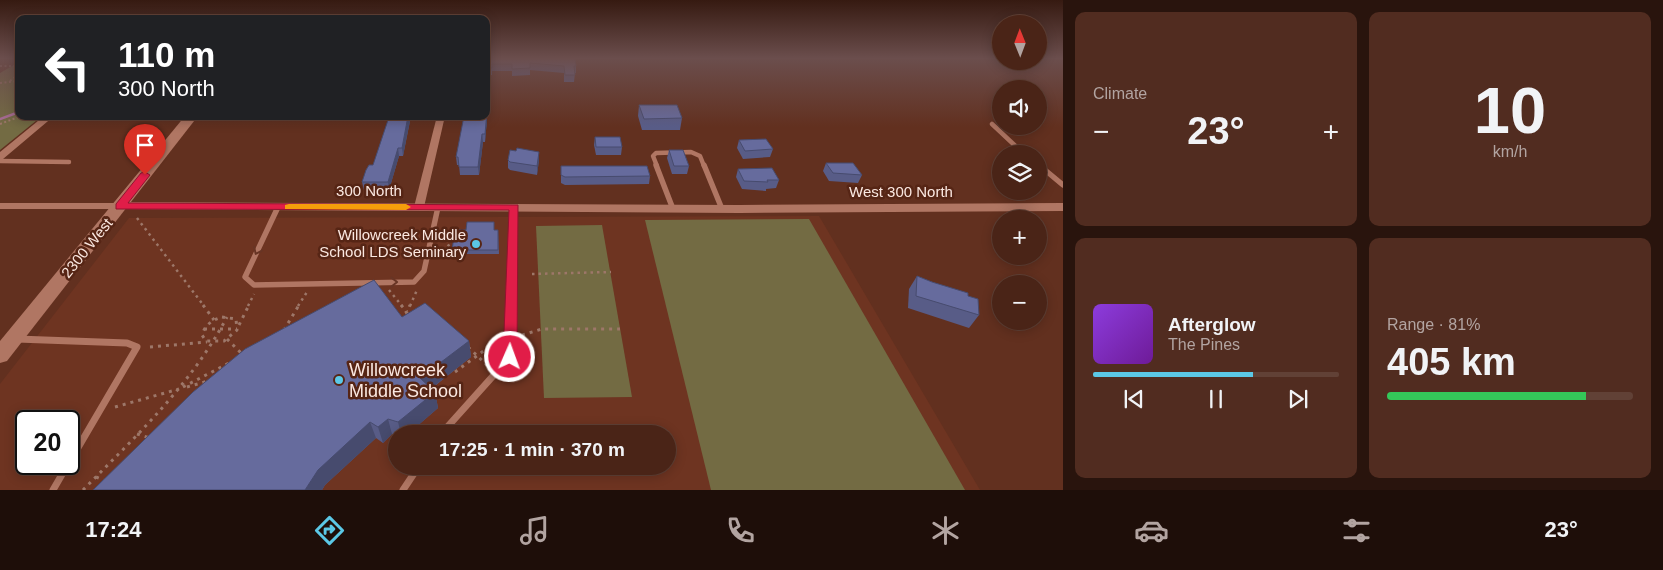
<!DOCTYPE html>
<html lang="en">
<head>
<meta charset="utf-8">
<style>
	body { margin:0; font-family:Arial,sans-serif; background:#512c20; color:#f1f3f6; height:100vh; display:flex; flex-direction:column; font-size:19px; white-space:nowrap }
	* { box-sizing:border-box; margin:0 }
	p { font-size:16px; color:#b2a4a1 }
	.icon { flex:none; width:28px; height:28px; fill:none; stroke:currentColor; stroke-width:2; stroke-linecap:round; stroke-linejoin:round }
	.map { position:relative; flex:1; overflow:hidden }
	.details { display:flex; flex-direction:column; gap:12px; padding:12px; background:#29140d; width:600px }
	.details>* { flex:none }
	.hud { position:absolute; left:15px; top:15px; width:475px; height:105px; border-radius:10px; box-shadow:0 2px 12px #0003,0 0 0 1px #614136; background:#202124; color:#fff; overflow:hidden }
	.needle { width:32px; rotate:359deg }
	.tools { position:absolute; left:992px; top:15px; display:grid; gap:10px }
	.tools a { display:grid; place-items:center; width:55px; height:55px; border-radius:50%; background:#4a2417; box-shadow:0 2px 12px #0003,0 0 0 1px #614136; font-size:25px }
	.speed { position:absolute; left:15px; top:410px; display:flex; gap:10px; font-size:25px; font-weight:700; text-align:center }
	.speed>* { display:grid; place-content:center; width:65px; height:65px; border-radius:50%; background:#4a2417; box-shadow:0 2px 12px #0003,0 0 0 1px #614136; line-height:1 }
	.speed .limit { border:2px solid #111; border-radius:8px; background:#fff; color:#111 }
	.pin { position:absolute; display:grid; place-items:center; width:42px; height:42px; color:#fff; margin:-51px -21px; border-radius:50% 50% 50% 0; rotate:-45deg; box-shadow:0 0 5px #0007 }
	.pin .icon { rotate:45deg }
	.me { position:absolute; width:55px; margin:-28px; rotate:2deg; stroke-linejoin:round; filter:drop-shadow(0 0 4px #0008) }
	.turn { display:flex; align-items:center; gap:18px; height:105px; padding:0 20px; font-size:22px }
	.turn .icon { width:65px; height:65px; stroke-width:2.5 }
	.turn b { display:block; font-size:35px; line-height:42px }
	.big { font-size:38px; font-weight:600; line-height:1.1 }
	.details .card { flex:1; display:flex; flex-direction:column; justify-content:center; gap:8px; min-width:0; padding:0 18px; border-radius:10px; background:#512c20 }
	.details .dial { align-items:center; gap:0 }
	.dial b { font-size:65px; line-height:1 }
	.song { display:flex; align-items:center; gap:15px }
	.cover { width:60px; height:60px; border-radius:8px; background:linear-gradient(135deg,hsl(270 70% 55%),hsl(280 70% 35%)) }
	.played { height:5px; border-radius:2px; background:linear-gradient(90deg,#5bc8e6 65%,#614136 65%) }
	.keys { display:flex; justify-content:space-around; direction:ltr }
	.heat { display:flex; justify-content:space-between; align-items:center; font-size:28px; direction:ltr }
	.charge { height:8px; border-radius:4px; background:linear-gradient(90deg,#34c759 81%,#614136 0) }
	.details .tiles { flex:1; display:grid; gap:12px; grid-template-columns:repeat(2,1fr) }
	.trip { position:absolute; left:388px; top:425px; width:288px; height:50px; border-radius:25px; background:#4a2417; box-shadow:0 2px 12px #0003,0 0 0 1px #614136; font-weight:600; line-height:50px; text-align:center }
	.menu { display:flex; height:80px; justify-content:space-around; align-items:center; background:#1e0e09; color:#b2a4a1 }
	.menu .icon { width:35px; height:35px }
	.menu .current { color:#5bc8e6 }
	.menu b { font-size:22px; color:#f1f3f6 }
	main { display:flex; flex:1; min-height:0 }
	.map>svg:first-child { display:block }
	.built { fill:#6e3421; fill-rule:evenodd }
	.green { fill:#736b43 }
	.lines { fill:none; stroke-linecap:round; stroke-linejoin:round }
	.stream { stroke:#ab6d98; stroke-width:2.5 }
	.path-far2 { stroke:#9d7769; stroke-width:2; stroke-dasharray:2 2.5; stroke-linecap:butt }
	.path-far1 { stroke:#9d7769; stroke-width:2.5; stroke-dasharray:2.5 4; stroke-linecap:butt }
	.path { stroke:#9d7769; stroke-width:3; stroke-dasharray:3 5; stroke-linecap:butt }
	.service-far2 { stroke:#b07663; stroke-width:4.5 }
	.service-far1 { stroke:#b07663; stroke-width:5.5 }
	.service { stroke:#b07663; stroke-width:7 }
	.minor { fill:#b07663; fill-rule:evenodd }
	.tertiary { fill:#b07663; fill-rule:evenodd }
	.secondary { fill:#b07663; fill-rule:evenodd }
	.wall { fill:#585c87 }
	.shaded-wall { fill:#474b6e }
	.building { fill:#666b9d; stroke:#474b6e }
	.oneway { stroke:#683525 }
	.route { fill:#e11d48; stroke:#92132f }
	.slow { fill:#f59e0b }
	.poi-dot { fill:#5bc8e6; stroke:#562515; stroke-width:2 }
	.labels { text-anchor:middle; stroke-width:5; stroke-linejoin:round; paint-order:stroke }
	.street-label { font-size:15px; fill:#fbe8e1; stroke:#562515 }
	.poi-label { font-size:15px; fill:#fbe8e1; stroke:#562515; text-anchor:end }
	.near-poi-label { font-size:18px; fill:#fbe8e1; stroke:#562515; text-anchor:start }
</style>
</head>
<body>
<main>
<div class="map">
<svg width="1063" height="490" viewBox="0 0 1063 490">
	<rect width="100%" height="100%" fill="#62301f"/>
	<path class="built" d="M819,216L980,490H0V384L129,218ZM26,421H69V464H26ZM396,434H666V466H396Z"/>
	<g class="green">
		<polygon points="19,62 19,116 42,116 0,150 0,73"/>
		<polygon points="809,219 965,490 711,490 645,220"/>
		<polygon points="602,225 632,397 544,398 536,226"/>
	</g>
	<g class="lines">
		<polyline class="stream" points="0,119 19,112"/>
		<g class="path-far2">
			<polyline points="0,66 19,66"/>
			<polyline points="10,81 19,74"/>
			<polyline points="0,83 19,81"/>
			<polyline points="0,124 21,116"/>
		</g>
		<g class="path-far1">
			<polyline points="137,218 204,306"/>
			<polyline points="441,234 455,234"/>
			<polyline points="437,253 447,248 450,243 441,235"/>
			<polyline points="532,274 611,272"/>
			<polyline points="389,290 402,306"/>
			<polyline points="248,306 254,294"/>
			<polyline points="298,306 307,292"/>
			<polyline points="410,306 417,290"/>
		</g>
		<g class="path">
			<polyline points="203,305 214,320"/>
			<polyline points="401,305 407,312"/>
			<path d="M222,317L236,319L237,330L224,341H206L202,335C205,325 212,320 222,317Z"/>
			<polyline points="398,317 407,312 410,305"/>
			<polyline points="239,325 249,305"/>
			<polyline points="204,329 237,329"/>
			<polyline points="284,330 299,305"/>
			<polyline points="522,335 542,329 620,329"/>
			<polyline points="227,339 242,354"/>
			<polyline points="150,347 207,342"/>
			<polyline points="468,347 489,367"/>
			<polyline points="455,372 501,338"/>
			<polyline points="183,387 231,362"/>
			<polyline points="187,387 208,381"/>
			<polyline points="115,407 179,389"/>
			<polyline points="137,434 150,438"/>
			<polyline points="96,477 106,481"/>
			<path d="M83,490C136,436 191,385 227,317"/>
		</g>
		<g class="service-far2">
			<polyline points="992,124 1024,154"/>
			<polyline points="0,161 69,162"/>
			<polyline points="657,166 653,156 656,153 691,152 700,156 704,166"/>
		</g>
		<g class="service-far1">
			<polyline points="656,165 673,209"/>
			<polyline points="704,165 722,209"/>
			<polyline points="1039,165 1063,185"/>
			<polyline points="278,207 245,277 254,285 414,282 424,271 438,207"/>
			<polyline points="512,306 515,207"/>
		</g>
		<g class="service">
			<polyline points="17,339 127,343 137,347 69,463"/>
			<polyline points="441,434 510,357 512,305"/>
			<polyline points="53,490 68,464"/>
			<polyline points="403,490 419,466"/>
		</g>
		<g class="minor">
			<polygon points="44,116 54,116 3,159 0,160 0,152"/>
			<polygon points="437,116 445,116 424,207 419,210 414,207"/>
			<polygon points="0,203 119,203 124,206 119,209 0,209"/>
		</g>
		<polygon class="tertiary" points="119,202 739,205 1063,203 1063,211 739,213 114,209 113,206"/>
		<polygon class="secondary" points="185,116 198,116 7,361 0,363 0,341"/>
	</g>
	<g class="wall">
		<polygon points="486,58 576,66 576,73 575,73 574,82 564,82 564,73 530,70 530,75 512,76 512,71 492,71 492,75 486,75"/>
		<polygon points="488,100 488,108 485,142 483,142 479,175 460,175 459,165 457,165 456,157"/>
		<polygon points="639,105 682,118 680,130 642,130 638,116"/>
		<polygon points="394,116 411,116 403,156 399,156 389,190 364,190 362,182 373,165"/>
		<polygon points="595,137 622,147 621,155 596,155 594,145"/>
		<polygon points="739,140 773,149 770,157 743,159 737,148"/>
		<polygon points="669,150 689,166 687,174 672,174 667,158"/>
		<polygon points="508,160 539,160 537,175 510,170 508,168"/>
		<polygon points="826,163 862,175 858,183 829,181 823,171"/>
		<polygon points="561,166 650,176 649,184 565,185 561,183"/>
		<polygon points="738,169 779,180 776,188 766,189 766,191 742,189 736,177"/>
		<polygon points="494,230 498,230 499,254 453,254 452,250"/>
		<polygon points="917,276 968,296 979,315 969,328 908,308 909,289"/>
		<polygon points="402,317 469,341 471,357 431,389 435,392 438,408 408,434 396,434 396,436 392,434 383,443 376,438 325,485 322,490 93,490"/>
	</g>
	<g class="shaded-wall">
		<polygon points="488,100 488,108 485,142 485,134"/>
		<polygon points="408,116 411,116 403,156 402,148"/>
		<polygon points="482,134 483,142 479,175 478,167"/>
		<polygon points="398,148 399,156 389,190 388,182"/>
		<polygon points="539,152 539,160 537,175 537,166"/>
		<polygon points="469,341 471,357 424,394 420,378"/>
		<polygon points="435,392 438,408 408,434 401,434 398,422"/>
		<polygon points="388,419 392,434 383,443 378,427"/>
		<polygon points="370,422 376,438 325,485 322,490 305,490 318,470"/>
	</g>
	<g class="building">
		<polygon points="486,58 575,58 576,66 574,66 575,75 565,75 564,66 530,63 530,68 512,69 512,64 492,64 492,68 486,68"/>
		<polygon points="486,98 488,100 485,134 482,134 478,167 459,167 458,157 456,157 464,116 486,116"/>
		<polygon points="639,105 677,105 682,118 644,119"/>
		<polygon points="394,116 408,116 402,148 398,148 388,182 362,182 366,170 369,165 373,165 388,120 393,120"/>
		<polygon points="595,137 620,137 622,147 596,147"/>
		<polygon points="766,139 773,149 745,151 739,140"/>
		<polygon points="517,148 539,152 537,166 510,162 508,160 510,150 516,151"/>
		<polygon points="669,150 683,150 689,166 674,166"/>
		<polygon points="826,163 853,163 862,175 833,173"/>
		<polygon points="561,166 647,166 650,176 565,177 561,175"/>
		<polygon points="772,168 779,180 767,180 768,182 744,181 738,169"/>
		<polygon points="467,222 494,222 494,230 498,230 498,250 452,250 455,230 466,230"/>
		<polygon points="917,276 932,282 968,293 968,296 978,299 979,315 916,296"/>
		<polygon points="374,280 402,317 425,303 469,341 420,378 435,392 398,422 388,419 378,427 370,422 318,470 305,490 93,490 193,392 245,349"/>
	</g>
	<defs><path id="oneway-chevron" d="M-2-3.5L2.5 0L-2 3.5" fill="none" stroke-width="1.6" stroke-linecap="round" stroke-linejoin="round" transform="scale(1.25)"/></defs>
	<g class="oneway">
		<use href="#oneway-chevron" transform="translate(257 251) rotate(115)"/>
		<use href="#oneway-chevron" transform="translate(394 282) rotate(-1)"/>
	</g>
	<linearGradient id="sky" x2="0" y2="1"><stop stop-color="#361a11"/><stop offset="0.46" stop-color="#6b4e4d"/><stop offset="1" stop-color="#6b4e4d" stop-opacity="0"/></linearGradient>
	<rect width="1063" height="127" fill="url(#sky)"/>
	<polygon class="route" points="145,172 150,175 128,203 518,205 517,357 515,361 505,361 503,357 509,210 116,209 116,204 141,173"/>
	<polygon class="slow" points="289,204 406,204 411,207 406,210 285,209 285,205"/>
	<g class="poi-dot">
		<circle cx="476" cy="244" r="5"/>
		<circle cx="339" cy="380" r="5"/>
	</g>
	<g class="labels">
		<g class="street-label">
			<text x="369" y="196">300 North</text>
			<text x="901" y="197">West 300 North</text>
			<text transform="translate(87 248) rotate(-51)" y="5">2300 West</text>
		</g>
		<g class="poi-label">
			<text x="466" y="240">Willowcreek Middle<tspan x="466" dy="17">School LDS Seminary</tspan></text>
		</g>
		<g class="near-poi-label">
			<text x="349" y="376">Willowcreek<tspan x="349" dy="21">Middle School</tspan></text>
		</g>
	</g>
</svg>
<div class="tools">
<a><svg class="needle" viewBox="-14 -14 28 28"><path d="M0-13l5 13h-10z" fill="#e53935"/><path d="M0 13l5-13h-10z" fill="#b2a4a1"/></svg></a>
<a><svg class="icon" aria-label="sound" viewBox="0 0 24 24"><path d="M4 9h4l5-4v14l-5-4H4zM17 9q2 3 0 6"/></svg></a>
<a><svg class="icon" aria-label="layers" viewBox="0 0 24 24"><path d="M12 4l9 5-9 5-9-5zM3 14l9 5 9-5"/></svg></a>
<a>+</a>
<a>−</a>
</div>
<div class="speed"><div class="limit">20</div></div>
<div class="pin" style="left:145px;top:175px;background:#d93025"><svg class="icon" aria-label="arrive" viewBox="0 0 24 24"><path d="M6 21V4h12l-3 4 3 4H6"/></svg></div>
<svg class="me" style="left:510px;top:357px" viewBox="-20 -20 40 40"><circle r="17" fill="#e11d48" stroke="#fff" stroke-width="3"/><path d="M0-11L8 9 0 5-8 9z" fill="#fff"/></svg>
<div class="trip">17:25 · 1 min · 370 m</div>
<div class="hud">
<div class="turn"><svg class="icon" aria-label="left" viewBox="0 0 24 24"><path d="M17 20v-9H6M10 6l-5 5 5 5"/></svg><div><b>110 m</b>300 North</div></div>
</div>
</div>
<section class="details">
<div class="tiles">
<div class="card"><p>Climate</p>
<div class="heat"><a>−</a><b class="big">23°</b><a>+</a></div>
</div>
<div class="card dial"><b>10</b><p>km/h</p></div>
<div class="card">
<div class="song"><i class="cover"></i><div><b>Afterglow</b><p>The Pines</p></div></div>
<div class="played"></div>
<div class="keys"><svg class="icon" aria-label="previous" viewBox="0 0 24 24"><path d="M18 5L8 12l10 7zM5 5v14"/></svg><svg class="icon" aria-label="pause" viewBox="0 0 24 24"><path d="M8 5v14M16 5v14"/></svg><svg class="icon" aria-label="next" viewBox="0 0 24 24"><path d="M6 5l10 7-10 7zM19 5v14"/></svg></div>
</div>
<div class="card"><p>Range · 81%</p><b class="big">405 km</b><div class="charge"></div></div>
</div>
</section>
</main>
<nav class="menu">
<b>17:24</b>
<svg class="icon current" aria-label="directions" viewBox="0 0 24 24"><path d="M12 3l9 9-9 9-9-9zM9 14v-3h6M13 9l2 2-2 2"/></svg>
<svg class="icon" aria-label="music" viewBox="0 0 24 24"><path d="M9 18V5l10-2v13"/><circle cx="6" cy="18" r="3"/><circle cx="16" cy="16" r="3"/></svg>
<svg class="icon" aria-label="phone" viewBox="0 0 24 24"><path d="M5 4h4l2 5-3 2q2 4 5 5l2-3 5 2v4C11 20 4 13 5 4z"/></svg>
<svg class="icon" aria-label="climate" viewBox="0 0 24 24"><path d="M12 3v18M4 7l16 10M4 17L20 7"/></svg>
<svg class="icon" aria-label="car" viewBox="0 0 24 24"><path d="M5 17H2v-5l4-1 3-4h7l3 4 3 1v5h-3M9 17h6M6 11h13"/><circle cx="7" cy="17" r="2"/><circle cx="17" cy="17" r="2"/></svg>
<svg class="icon" aria-label="filters" viewBox="0 0 24 24"><path d="M4 7h16M4 17h16"/><circle cx="9" cy="7" r="2"/><circle cx="15" cy="17" r="2"/></svg>
<b>23°</b>
</nav>
</body>
</html>
